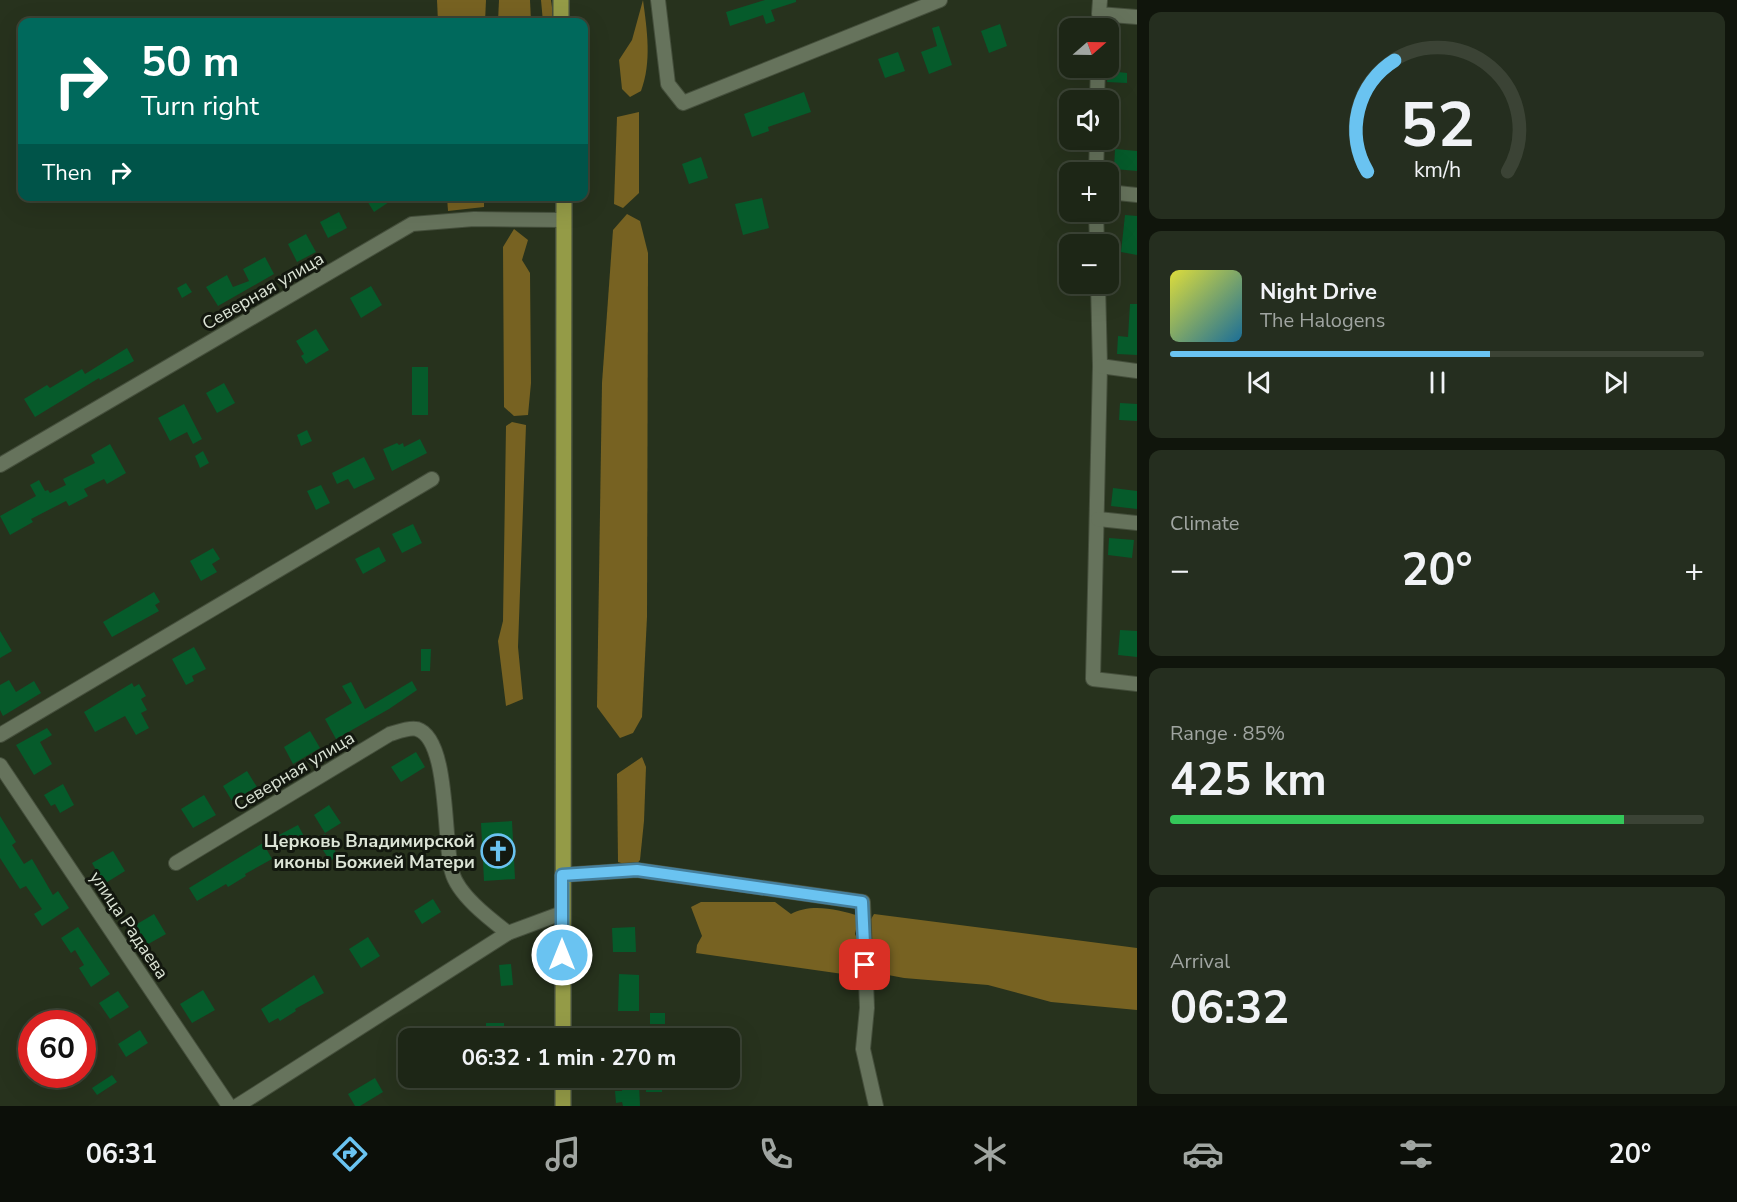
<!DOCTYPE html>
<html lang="en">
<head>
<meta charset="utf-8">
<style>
	body { margin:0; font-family:"Nunito Sans",sans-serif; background:#252e1f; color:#f1f3f6; height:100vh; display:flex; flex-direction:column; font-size:22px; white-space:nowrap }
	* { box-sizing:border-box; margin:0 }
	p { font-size:20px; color:#a0a5a1 }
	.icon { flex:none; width:33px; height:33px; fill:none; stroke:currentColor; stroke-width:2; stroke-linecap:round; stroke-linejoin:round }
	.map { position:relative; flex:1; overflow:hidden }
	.panel { display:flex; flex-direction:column; gap:12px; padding:12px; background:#10150c; width:600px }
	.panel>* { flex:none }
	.hud { position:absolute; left:18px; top:18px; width:570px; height:183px; border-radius:12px; box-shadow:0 6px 24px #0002,0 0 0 2px #3b4335; background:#00695c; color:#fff; overflow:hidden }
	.needle { width:39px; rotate:70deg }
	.fabs { position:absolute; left:1059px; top:18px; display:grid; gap:12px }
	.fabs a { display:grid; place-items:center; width:60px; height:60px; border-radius:12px; background:#1d2616; box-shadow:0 6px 24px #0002,0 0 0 2px #3b4335; font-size:30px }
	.speed { position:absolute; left:18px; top:1010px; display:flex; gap:12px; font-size:30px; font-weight:700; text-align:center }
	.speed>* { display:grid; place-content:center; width:78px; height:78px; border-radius:50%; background:#1d2616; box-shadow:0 6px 24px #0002,0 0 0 2px #3b4335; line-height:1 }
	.speed .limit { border:9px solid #d22; background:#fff; color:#111 }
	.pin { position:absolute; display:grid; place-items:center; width:51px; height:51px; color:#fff; margin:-26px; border-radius:12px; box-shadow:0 3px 9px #0006 }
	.me { position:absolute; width:66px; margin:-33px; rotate:0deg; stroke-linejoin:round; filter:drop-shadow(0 0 4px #0008) }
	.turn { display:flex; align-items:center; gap:21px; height:126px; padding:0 24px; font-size:27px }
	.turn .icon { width:78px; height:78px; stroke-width:2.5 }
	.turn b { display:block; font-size:42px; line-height:51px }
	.then { display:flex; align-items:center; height:57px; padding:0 24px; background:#0003; gap:12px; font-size:22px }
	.big { font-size:45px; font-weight:700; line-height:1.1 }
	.panel .widget { flex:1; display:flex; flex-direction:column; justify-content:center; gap:9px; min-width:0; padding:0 21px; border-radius:12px; background:#252e1f }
	.panel .dial { align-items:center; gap:0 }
	.dial svg { height:156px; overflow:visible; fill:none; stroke:#3b4335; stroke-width:7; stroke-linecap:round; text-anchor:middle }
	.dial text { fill:#f1f3f6; stroke:none }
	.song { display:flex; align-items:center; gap:18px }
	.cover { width:72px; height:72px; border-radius:9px; background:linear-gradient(135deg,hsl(60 70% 55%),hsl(200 70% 35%)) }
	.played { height:6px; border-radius:3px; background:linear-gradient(90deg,#6ac3f1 60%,#3b4335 60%) }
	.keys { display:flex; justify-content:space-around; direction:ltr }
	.heat { display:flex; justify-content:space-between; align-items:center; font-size:33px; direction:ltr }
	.charge { height:9px; border-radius:4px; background:linear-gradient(90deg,#34c759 85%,#3b4335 0) }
	.trip { position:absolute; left:398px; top:1028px; width:342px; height:60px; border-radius:12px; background:#1d2616; box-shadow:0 6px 24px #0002,0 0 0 2px #3b4335; font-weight:700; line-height:60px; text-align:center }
	.dock { display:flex; height:96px; justify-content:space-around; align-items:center; background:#0c0f09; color:#a0a5a1 }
	.dock .icon { width:42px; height:42px }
	.dock .selected { color:#6ac3f1 }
	.dock b { font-size:27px; color:#f1f3f6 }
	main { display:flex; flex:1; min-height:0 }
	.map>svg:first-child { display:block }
	.forest { fill:#776222 }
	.building { fill:#065b2b }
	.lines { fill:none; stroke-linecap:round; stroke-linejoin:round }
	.minor-casing { stroke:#454f3c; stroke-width:16 }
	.major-casing { stroke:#454f3c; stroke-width:18 }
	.minor { stroke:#66735c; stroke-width:14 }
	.major { stroke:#949b47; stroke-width:15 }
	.route-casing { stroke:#457f9d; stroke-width:15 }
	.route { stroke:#6ac3f1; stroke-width:10 }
	.labels { text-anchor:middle; stroke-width:6; stroke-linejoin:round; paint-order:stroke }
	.street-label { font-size:18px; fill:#dce4d6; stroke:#13180f }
	.poi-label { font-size:18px; font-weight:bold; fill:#dce4d6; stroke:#13180f; text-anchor:end }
</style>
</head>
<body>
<main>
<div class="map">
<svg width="1137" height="1106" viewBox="0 0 1137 1106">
	<rect width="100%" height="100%" fill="#27321d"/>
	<g class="forest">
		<polygon points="437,0 486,0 485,22 438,22"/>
		<polygon points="499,0 530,0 531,22 498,22"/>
		<polygon points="541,0 551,0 554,22 543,22"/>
		<path d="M643,0C647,30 652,62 641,91L630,97L622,89L619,60L632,40Z"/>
		<polygon points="639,112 639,193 623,208 614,204 617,117"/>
		<polygon points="447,197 484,197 484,207 448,211"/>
		<polygon points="627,214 640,221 648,253 647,617 642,717 633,733 620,738 597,707 602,383 613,230"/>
		<polygon points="514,229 528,240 522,260 530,273 531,383 528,415 514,416 504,407 503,247"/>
		<polygon points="512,422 526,425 518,647 523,699 506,706 498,641 503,621 506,426"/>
		<polygon points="642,757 646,767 644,821 640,860 634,867 618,862 617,774"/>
		<path d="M701,902H775L791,914C810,903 838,909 859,916L855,934L864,954L857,976L696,953L697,945L702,936L691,907Z"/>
		<polygon points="874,914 1137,948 1137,1010 1051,1002 988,985 904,978 867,971 863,933"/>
	</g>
	<g class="building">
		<polygon points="765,0 796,0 796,2 771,10 775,21 766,24 763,15 730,26 726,12"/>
		<polygon points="1000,24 1007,46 989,53 981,31"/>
		<polygon points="939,26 952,65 929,74 921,52 937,46 932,28"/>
		<polygon points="898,52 905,71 885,78 878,59"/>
		<polygon points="1109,56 1119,56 1118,72 1127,73 1127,83 1107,82"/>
		<polygon points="804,92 811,112 768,127 769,131 752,137 744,114"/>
		<polygon points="1115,149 1137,151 1137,171 1114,169"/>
		<polygon points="701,157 708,178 689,184 682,164"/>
		<polygon points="364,196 398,196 374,212"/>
		<polygon points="762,198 769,228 743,235 735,204"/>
		<polygon points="339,212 347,228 328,238 320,222"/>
		<polygon points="1125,215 1137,216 1137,255 1121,252"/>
		<polygon points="306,234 316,252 297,262 288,244"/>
		<polygon points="265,257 274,274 218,306 206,287 227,275 233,287 249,281 243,269"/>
		<polygon points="186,283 192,292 182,298 177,288"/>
		<polygon points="371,286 382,305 361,318 350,298"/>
		<polygon points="1130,304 1137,304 1137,355 1117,354 1118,336 1128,337"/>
		<polygon points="316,329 329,350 306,364 301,356 304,354 296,341"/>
		<polygon points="127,348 134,361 100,380 99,378 35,417 24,399 47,385 50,388 82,369 85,374"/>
		<rect x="412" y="367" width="16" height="48"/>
		<polygon points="224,383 235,403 217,413 206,393"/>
		<polygon points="1120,403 1137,404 1137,421 1119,420"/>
		<polygon points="184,404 202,439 193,444 187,432 170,441 158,418"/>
		<polygon points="307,430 312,441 301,446 297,435"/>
		<polygon points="420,439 427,453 392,471 383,449 397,443 399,445 403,443 404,447"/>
		<polygon points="110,444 126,473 107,484 104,479 84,489 88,496 69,506 66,501 31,519 33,522 10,535 0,516 36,496 30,485 39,480 45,491 48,490 50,493 66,485 63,479 95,463 91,455"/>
		<polygon points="203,451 209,463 200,468 195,456"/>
		<polygon points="364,457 375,479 354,489 348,479 337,484 332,473"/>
		<polygon points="321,485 330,503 316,510 307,491"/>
		<polygon points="1113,488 1137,491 1137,509 1111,506"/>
		<polygon points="413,524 422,543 402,553 392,534"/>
		<polygon points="1109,538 1134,540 1132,558 1108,555"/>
		<polygon points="379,547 386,561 363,574 355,559"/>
		<polygon points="213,548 220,559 212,564 217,572 201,581 190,561"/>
		<polygon points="154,592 160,602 155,605 159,611 112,637 103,622"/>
		<polygon points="1120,630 1137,631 1137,657 1118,655"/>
		<polygon points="0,631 12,651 0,658"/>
		<polygon points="194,647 206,669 192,676 194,681 186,685 172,659"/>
		<polygon points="421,649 431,649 430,671 421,671"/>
		<polygon points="9,680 16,692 34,681 41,693 3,716 0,710 0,685"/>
		<polygon points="412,681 417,690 389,709 336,739 325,719 352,703 342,686 351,682 365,709"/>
		<polygon points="132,683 134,687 139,684 146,696 141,699 147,710 141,713 149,728 136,735 125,716 95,732 84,712"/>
		<polygon points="47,728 52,735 40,742 52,764 34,775 16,745"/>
		<polygon points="310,731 320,748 293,764 284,747"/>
		<polygon points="416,752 425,767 401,782 391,767"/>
		<polygon points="247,771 257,787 232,801 223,786"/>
		<polygon points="63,784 74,805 60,813 55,804 51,806 44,795"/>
		<polygon points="204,795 216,815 193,828 181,809"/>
		<polygon points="329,805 341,823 325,833 314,815"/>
		<polygon points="0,816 16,842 12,845 24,864 32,859 53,895 58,891 69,908 42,926 34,914 42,909 26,886 20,889 0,858"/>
		<polygon points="512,821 515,879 484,881 481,823"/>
		<polygon points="298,825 306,840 287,850 279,835"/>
		<polygon points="325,834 338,856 330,861 316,839"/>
		<polygon points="263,843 272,859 245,874 246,876 228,887 226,884 197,901 189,888"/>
		<polygon points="113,851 125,871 104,884 92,863"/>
		<polygon points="433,899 441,912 422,924 414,911"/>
		<polygon points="154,914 166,934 143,947 132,927"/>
		<polygon points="78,927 110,974 91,987 79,968 84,965 75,950 71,953 61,938"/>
		<polygon points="635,927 636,952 613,952 612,928"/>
		<polygon points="368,937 380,956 361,968 349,949"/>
		<polygon points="511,964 513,985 501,986 499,965"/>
		<polygon points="619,974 639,975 639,1011 618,1011"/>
		<polygon points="314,975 324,993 295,1009 296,1011 280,1021 278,1018 269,1023 261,1009"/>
		<polygon points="203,990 215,1010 192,1023 180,1004"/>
		<polygon points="118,991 129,1007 110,1019 99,1003"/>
		<rect x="650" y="1013" width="15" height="11"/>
		<rect x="486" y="1023" width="18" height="15"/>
		<polygon points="140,1030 148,1043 126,1057 118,1044"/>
		<polygon points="408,1056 408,1081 398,1061"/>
		<polygon points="112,1075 117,1082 97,1095 92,1088"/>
		<polygon points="375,1078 383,1092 360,1106 355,1106 348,1094"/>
		<polygon points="662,1081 662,1092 646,1092 646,1082"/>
		<polygon points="622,1084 639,1084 640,1106 623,1106 622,1102 616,1103 615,1091 622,1091"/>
	</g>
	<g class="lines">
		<g class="minor-casing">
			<g id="minor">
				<polyline points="658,0 668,84 683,103 940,0"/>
				<polyline points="1100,0 1099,14 1137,17"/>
				<polyline points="1097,100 1098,68"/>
				<polyline points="1096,172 1097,140"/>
				<polyline points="1108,192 1137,195"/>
				<polyline points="1096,212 1097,244"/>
				<polyline points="1098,284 1100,366 1093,679 1137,684"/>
				<polyline points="1100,366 1137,371"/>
				<polyline points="0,465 412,224 474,219 564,220"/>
				<polyline points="1098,519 1137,523"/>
				<polyline points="0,735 432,479"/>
				<polyline points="0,765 229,1106"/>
				<path d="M176,863L390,734C397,732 409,727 417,729C450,739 443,842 452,872C458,895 490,919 508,933"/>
				<polyline points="562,875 637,870 863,902 867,1008 863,1049 876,1106"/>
				<polyline points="237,1106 508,933 562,913"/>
			</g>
		</g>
		<g class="major-casing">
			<g id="major">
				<polyline points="561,0 561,22"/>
				<polyline points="563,1038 564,196"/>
				<polyline points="563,1077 563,1106"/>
			</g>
		</g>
		<use href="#minor" class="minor"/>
		<use href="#major" class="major"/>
	</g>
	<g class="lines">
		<g class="route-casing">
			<polyline id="route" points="562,955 562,875 637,870 862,902 865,965"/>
		</g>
		<use href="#route" class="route"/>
	</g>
	<defs>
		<g id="church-ring" transform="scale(1.725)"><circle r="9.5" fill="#13180f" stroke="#6ac3f1" stroke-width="1.5"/><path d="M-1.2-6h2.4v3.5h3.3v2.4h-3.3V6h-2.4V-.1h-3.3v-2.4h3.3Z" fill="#6ac3f1"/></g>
	</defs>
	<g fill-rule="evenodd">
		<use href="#church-ring" x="498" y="851"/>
	</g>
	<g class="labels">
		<g class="street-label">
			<text transform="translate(263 291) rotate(-30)" y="6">Северная улица</text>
			<text transform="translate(294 771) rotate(-31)" y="6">Северная улица</text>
			<text transform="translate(129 925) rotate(56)" y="6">улица Радаева</text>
		</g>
		<g class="poi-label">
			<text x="475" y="847">Церковь Владимирской<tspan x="475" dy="21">иконы Божией Матери</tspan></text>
		</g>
	</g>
</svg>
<div class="fabs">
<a><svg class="needle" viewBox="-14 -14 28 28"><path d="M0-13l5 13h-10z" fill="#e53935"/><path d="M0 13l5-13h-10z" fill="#a0a5a1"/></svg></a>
<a><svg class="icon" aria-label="sound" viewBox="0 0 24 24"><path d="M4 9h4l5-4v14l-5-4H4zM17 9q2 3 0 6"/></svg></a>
<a>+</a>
<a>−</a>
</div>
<div class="speed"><div class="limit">60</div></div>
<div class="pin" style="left:865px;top:965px;background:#d93025"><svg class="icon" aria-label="arrive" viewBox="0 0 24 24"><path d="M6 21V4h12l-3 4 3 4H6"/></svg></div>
<svg class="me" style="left:562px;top:955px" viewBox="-20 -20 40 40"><circle r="17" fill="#6ac3f1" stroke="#fff" stroke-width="3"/><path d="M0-11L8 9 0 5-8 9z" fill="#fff"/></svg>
<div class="trip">06:32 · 1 min · 270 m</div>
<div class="hud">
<div class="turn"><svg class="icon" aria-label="right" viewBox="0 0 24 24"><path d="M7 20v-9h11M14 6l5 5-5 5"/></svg><div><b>50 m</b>Turn right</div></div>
<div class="then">Then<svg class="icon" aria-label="right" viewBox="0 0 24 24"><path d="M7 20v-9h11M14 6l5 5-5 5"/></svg></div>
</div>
</div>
<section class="panel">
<div class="widget dial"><svg viewBox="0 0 100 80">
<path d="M14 69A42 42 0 1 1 86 69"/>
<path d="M14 69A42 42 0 0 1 28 12" stroke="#6ac3f1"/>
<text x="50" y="56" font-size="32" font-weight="700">52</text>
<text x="50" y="72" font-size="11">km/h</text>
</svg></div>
<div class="widget">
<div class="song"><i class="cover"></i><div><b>Night Drive</b><p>The Halogens</p></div></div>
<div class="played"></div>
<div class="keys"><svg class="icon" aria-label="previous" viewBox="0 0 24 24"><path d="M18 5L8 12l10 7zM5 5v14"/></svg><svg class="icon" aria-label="pause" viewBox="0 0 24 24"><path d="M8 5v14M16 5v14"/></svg><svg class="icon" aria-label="next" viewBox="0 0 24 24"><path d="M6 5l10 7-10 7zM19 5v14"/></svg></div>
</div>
<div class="widget"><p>Climate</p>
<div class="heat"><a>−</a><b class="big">20°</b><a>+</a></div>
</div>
<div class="widget"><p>Range · 85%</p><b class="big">425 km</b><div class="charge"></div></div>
<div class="widget"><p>Arrival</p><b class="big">06:32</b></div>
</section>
</main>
<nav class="dock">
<b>06:31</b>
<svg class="icon selected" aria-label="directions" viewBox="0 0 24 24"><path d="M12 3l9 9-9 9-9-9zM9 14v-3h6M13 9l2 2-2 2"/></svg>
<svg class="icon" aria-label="music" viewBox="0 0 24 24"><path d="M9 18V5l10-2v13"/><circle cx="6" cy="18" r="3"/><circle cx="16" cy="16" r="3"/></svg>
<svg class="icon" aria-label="phone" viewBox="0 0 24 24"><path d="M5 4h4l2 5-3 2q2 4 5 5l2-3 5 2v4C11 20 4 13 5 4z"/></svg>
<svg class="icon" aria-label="climate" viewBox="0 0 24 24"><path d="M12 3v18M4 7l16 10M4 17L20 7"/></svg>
<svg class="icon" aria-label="car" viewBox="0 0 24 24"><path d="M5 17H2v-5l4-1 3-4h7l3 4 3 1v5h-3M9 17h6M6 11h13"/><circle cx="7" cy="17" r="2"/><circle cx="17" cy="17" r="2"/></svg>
<svg class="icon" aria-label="filters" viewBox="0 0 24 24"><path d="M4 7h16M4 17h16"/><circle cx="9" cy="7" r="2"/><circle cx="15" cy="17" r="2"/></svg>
<b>20°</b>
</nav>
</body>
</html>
